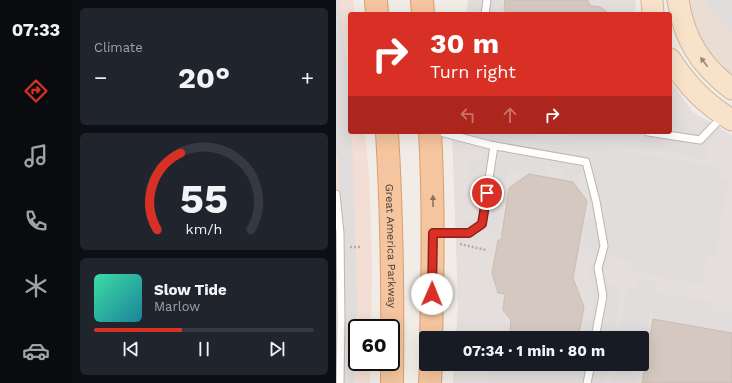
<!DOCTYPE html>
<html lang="en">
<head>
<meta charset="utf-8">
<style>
	body { margin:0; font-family:"Work Sans",sans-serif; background:#20242c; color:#f1f3f6; height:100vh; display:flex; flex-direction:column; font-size:15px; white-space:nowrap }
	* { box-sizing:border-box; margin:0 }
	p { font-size:13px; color:#9ea1a6 }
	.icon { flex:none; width:22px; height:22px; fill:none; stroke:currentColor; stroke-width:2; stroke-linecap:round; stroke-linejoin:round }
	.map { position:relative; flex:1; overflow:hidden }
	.drawer { display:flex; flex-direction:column; gap:8px; padding:8px; background:#0d0f14; width:264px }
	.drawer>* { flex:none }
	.banner { position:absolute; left:12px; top:12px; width:324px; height:122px; border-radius:4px; box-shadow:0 4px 16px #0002; background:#d93025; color:#fff; overflow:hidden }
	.speed { position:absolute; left:12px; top:319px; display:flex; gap:8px; font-size:20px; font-weight:700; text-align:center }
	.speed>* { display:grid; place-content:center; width:52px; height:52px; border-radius:50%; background:#171b24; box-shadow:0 4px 16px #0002; line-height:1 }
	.speed .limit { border:2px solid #111; border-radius:6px; background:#fff; color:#111 }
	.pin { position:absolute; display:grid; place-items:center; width:34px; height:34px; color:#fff; margin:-17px; border:2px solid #fff; border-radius:50%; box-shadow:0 1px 4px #0007 }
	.me { position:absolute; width:44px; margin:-22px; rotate:1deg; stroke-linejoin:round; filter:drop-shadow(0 0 3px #0008) }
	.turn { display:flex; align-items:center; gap:14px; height:84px; padding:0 16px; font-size:18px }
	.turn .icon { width:52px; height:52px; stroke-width:2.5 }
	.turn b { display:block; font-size:28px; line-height:34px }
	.lanes { display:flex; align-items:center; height:38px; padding:0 16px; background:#0003; justify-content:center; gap:20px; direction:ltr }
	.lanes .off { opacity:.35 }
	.big { font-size:30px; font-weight:700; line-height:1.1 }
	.drawer .tile { flex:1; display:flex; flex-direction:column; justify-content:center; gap:6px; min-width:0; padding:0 14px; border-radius:6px; background:#20242c }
	.drawer .dial { align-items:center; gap:0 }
	.dial svg { height:104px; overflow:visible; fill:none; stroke:#363941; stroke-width:7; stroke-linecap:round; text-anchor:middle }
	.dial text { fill:#f1f3f6; stroke:none }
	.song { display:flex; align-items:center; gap:12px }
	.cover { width:48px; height:48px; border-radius:6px; background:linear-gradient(135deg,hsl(160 70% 55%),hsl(190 70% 35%)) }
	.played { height:4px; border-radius:2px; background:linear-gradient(90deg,#d93025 40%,#363941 40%) }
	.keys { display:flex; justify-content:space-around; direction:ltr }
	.heat { display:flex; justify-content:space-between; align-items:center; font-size:22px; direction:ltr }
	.trip { position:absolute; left:83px; top:331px; width:230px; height:40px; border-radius:4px; background:#171b24; box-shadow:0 4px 16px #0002; font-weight:700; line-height:40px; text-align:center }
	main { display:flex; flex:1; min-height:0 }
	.menu { display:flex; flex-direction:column; width:72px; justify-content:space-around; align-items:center; background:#090b0e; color:#9ea1a6 }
	.menu .icon { width:28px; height:28px }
	.menu .current { color:#d93025 }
	.menu b { font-size:18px; color:#f1f3f6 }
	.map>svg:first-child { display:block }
	.commercial { fill:#f2ded4 }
	.industrial { fill:#e4dedc }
	.education { fill:#eaddd3 }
	.parking { fill:#e0dddc }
	.building { fill:#d5c8c1; stroke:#ccbbb2 }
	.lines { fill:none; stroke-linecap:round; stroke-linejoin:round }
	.lane-casing { stroke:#bfb5ae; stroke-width:9 }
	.secondary-casing { stroke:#d0b69d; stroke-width:23 }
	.primary-casing { stroke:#d89d70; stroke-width:24 }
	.path { stroke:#bdaa9d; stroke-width:2.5; stroke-dasharray:2 2; stroke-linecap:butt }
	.lane { stroke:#fff; stroke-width:7 }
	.secondary { stroke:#f9e2ca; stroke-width:21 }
	.primary { stroke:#f4c59e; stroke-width:22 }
	.oneway { fill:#958779 }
	.oneway2 { fill:#8a7360 }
	.route-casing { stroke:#8d1f18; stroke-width:10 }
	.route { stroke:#d93025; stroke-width:7 }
	.labels { text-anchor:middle; stroke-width:4; stroke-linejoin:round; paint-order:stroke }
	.street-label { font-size:11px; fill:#443c37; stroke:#fff }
</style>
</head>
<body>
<main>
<nav class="menu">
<b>07:33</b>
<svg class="icon current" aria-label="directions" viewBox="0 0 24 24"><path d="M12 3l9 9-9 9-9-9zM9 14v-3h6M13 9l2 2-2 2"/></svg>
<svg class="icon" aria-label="music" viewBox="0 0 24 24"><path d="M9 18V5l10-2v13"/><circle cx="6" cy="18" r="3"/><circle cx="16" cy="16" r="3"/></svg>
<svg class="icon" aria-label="phone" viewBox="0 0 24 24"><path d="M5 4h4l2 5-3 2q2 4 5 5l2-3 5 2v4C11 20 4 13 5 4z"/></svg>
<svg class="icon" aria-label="climate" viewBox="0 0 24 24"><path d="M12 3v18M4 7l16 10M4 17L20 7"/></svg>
<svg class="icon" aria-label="car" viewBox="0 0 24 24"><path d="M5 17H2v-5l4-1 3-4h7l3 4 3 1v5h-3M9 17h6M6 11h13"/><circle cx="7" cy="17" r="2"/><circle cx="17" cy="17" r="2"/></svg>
</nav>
<section class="drawer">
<div class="tile"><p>Climate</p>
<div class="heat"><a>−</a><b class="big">20°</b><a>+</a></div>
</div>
<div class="tile dial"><svg viewBox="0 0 100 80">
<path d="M14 69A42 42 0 1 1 86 69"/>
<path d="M14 69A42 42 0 0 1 32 10" stroke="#d93025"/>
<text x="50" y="56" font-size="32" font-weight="700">55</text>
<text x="50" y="72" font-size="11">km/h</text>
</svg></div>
<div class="tile">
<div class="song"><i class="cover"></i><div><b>Slow Tide</b><p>Marlow</p></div></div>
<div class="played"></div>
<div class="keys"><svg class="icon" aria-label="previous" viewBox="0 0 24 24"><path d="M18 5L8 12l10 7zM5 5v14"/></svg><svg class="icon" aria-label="pause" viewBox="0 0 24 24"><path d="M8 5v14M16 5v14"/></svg><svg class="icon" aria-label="next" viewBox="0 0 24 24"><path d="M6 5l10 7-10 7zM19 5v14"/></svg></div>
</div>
</section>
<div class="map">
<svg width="396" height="383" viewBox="0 0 396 383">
	<rect width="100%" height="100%" fill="#f2ece7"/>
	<polygon class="commercial" points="0,0 17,0 19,14 14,14 14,132 29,132 33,177 35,227 36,274 35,328 21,328 21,362 34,362 34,383 0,383"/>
	<g class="industrial">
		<polygon points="132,0 300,0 299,14 130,14"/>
		<polygon points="334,81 357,112 396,135 396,383 117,383 118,364 306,364 306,338 120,338 122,304 116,132 334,132"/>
	</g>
	<polygon class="education" points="348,0 396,0 396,80 367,47"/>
	<g class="parking">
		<polygon points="0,0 3,0 12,76 14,114 14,132 15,132 17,162 21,304 19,383 0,383 0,303 9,302 2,156 0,155"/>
		<polygon points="135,0 159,0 157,14 132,14"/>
		<polygon points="369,0 396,0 396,35 369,1"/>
		<polygon points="334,117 353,121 352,130 360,132 372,121 386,129 372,142 370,159 212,132 334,132"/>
		<polygon points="117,132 140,132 149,136 151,136 152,132 178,132 385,168 383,179 392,181 379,257 371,256 365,284 297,272 299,261 272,256 268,274 271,287 281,285 284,298 277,338 244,338 247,320 253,321 255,320 259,301 253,275 257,251 256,250 245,248 250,218 258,219 259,218 248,173 245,172 243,182 226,179 228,169 212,166 210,176 172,170 161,231 151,229 146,236 139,240 134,242 122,241 121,223 132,222 137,221 141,219 144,211 145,193 144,190 142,188 131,186 135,159 145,160 147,159 148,154 147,151 126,141 118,140"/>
		<polygon points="303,279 320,282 318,293 375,302 374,310 396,314 396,332 319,319 321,309 317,308 314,311 306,358 306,338 283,338 291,287 301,289"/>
		<polygon points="150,364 231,364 240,365 243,364 272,364 269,383 151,383"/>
		<polygon points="278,364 305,364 302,383 275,383"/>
	</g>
	<g class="building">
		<polygon points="169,0 252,0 252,2 255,6 264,7 270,11 272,14 171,14 168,9"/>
		<polygon points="193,174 237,182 251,201 237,278 248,307 242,338 177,338 174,331 175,320 167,310 169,294 162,293 156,273 162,240 165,240 173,188"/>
		<polygon points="317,319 396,333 396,383 306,383"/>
	</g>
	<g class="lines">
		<g class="lane-casing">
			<g id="lane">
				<polyline points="149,14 151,0"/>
				<polyline points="104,132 154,145 250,162 260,201 268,246 262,268 267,296 259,338"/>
				<polyline points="312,132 364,140 386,117"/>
				<polyline points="0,194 4,233 5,320 4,383"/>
				<polyline points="99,233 133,233 146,224 158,146"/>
				<polyline points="251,383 255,364"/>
			</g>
		</g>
		<g class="secondary-casing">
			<g id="secondary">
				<polyline points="316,0 317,14"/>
				<path d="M342,0C348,39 364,65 396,89"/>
				<path d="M334,59C351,85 369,104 396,120"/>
			</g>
		</g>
		<g class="primary-casing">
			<g id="primary">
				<polyline points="40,0 41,14"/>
				<polyline points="86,0 87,14"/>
				<path id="s1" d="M51,132C56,216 57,299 56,383"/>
				<path d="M94,132C98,201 97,269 95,338"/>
				<polyline points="94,383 95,364"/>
			</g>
		</g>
		<g class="path">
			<polyline points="124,244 150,250"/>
			<polyline points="14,247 26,247"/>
		</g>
		<use href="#lane" class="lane"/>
		<use href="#secondary" class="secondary"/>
		<use href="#primary" class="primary"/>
	</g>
	<defs><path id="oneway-solid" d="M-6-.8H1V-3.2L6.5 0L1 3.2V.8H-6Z"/></defs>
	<use class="oneway" href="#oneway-solid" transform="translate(368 62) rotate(-127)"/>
	<use class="oneway2" href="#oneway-solid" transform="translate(97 201) rotate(-91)"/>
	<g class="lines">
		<g class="route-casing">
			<polyline id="route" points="96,294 97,233 133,233 146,224 151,193"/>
		</g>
		<use href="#route" class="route"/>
	</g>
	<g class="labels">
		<g class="street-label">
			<text dy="4" stroke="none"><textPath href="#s1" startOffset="114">Great America Parkway</textPath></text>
		</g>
	</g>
</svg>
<div class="speed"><div class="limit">60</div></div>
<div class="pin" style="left:151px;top:193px;background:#d93025"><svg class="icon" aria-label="arrive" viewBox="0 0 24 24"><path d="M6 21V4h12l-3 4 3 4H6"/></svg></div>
<svg class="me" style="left:96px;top:294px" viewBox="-20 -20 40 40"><circle r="19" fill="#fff"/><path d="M0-13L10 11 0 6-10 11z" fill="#d93025"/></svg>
<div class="trip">07:34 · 1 min · 80 m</div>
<div class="banner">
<div class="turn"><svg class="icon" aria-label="right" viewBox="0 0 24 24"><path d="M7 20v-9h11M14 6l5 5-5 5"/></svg><div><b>30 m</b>Turn right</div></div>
<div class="lanes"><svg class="icon off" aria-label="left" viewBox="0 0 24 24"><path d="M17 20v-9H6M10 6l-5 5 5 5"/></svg><svg class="icon off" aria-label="ahead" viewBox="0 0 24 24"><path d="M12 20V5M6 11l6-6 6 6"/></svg><svg class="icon" aria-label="right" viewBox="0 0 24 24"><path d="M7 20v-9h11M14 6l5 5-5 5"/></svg></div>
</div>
</div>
</main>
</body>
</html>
